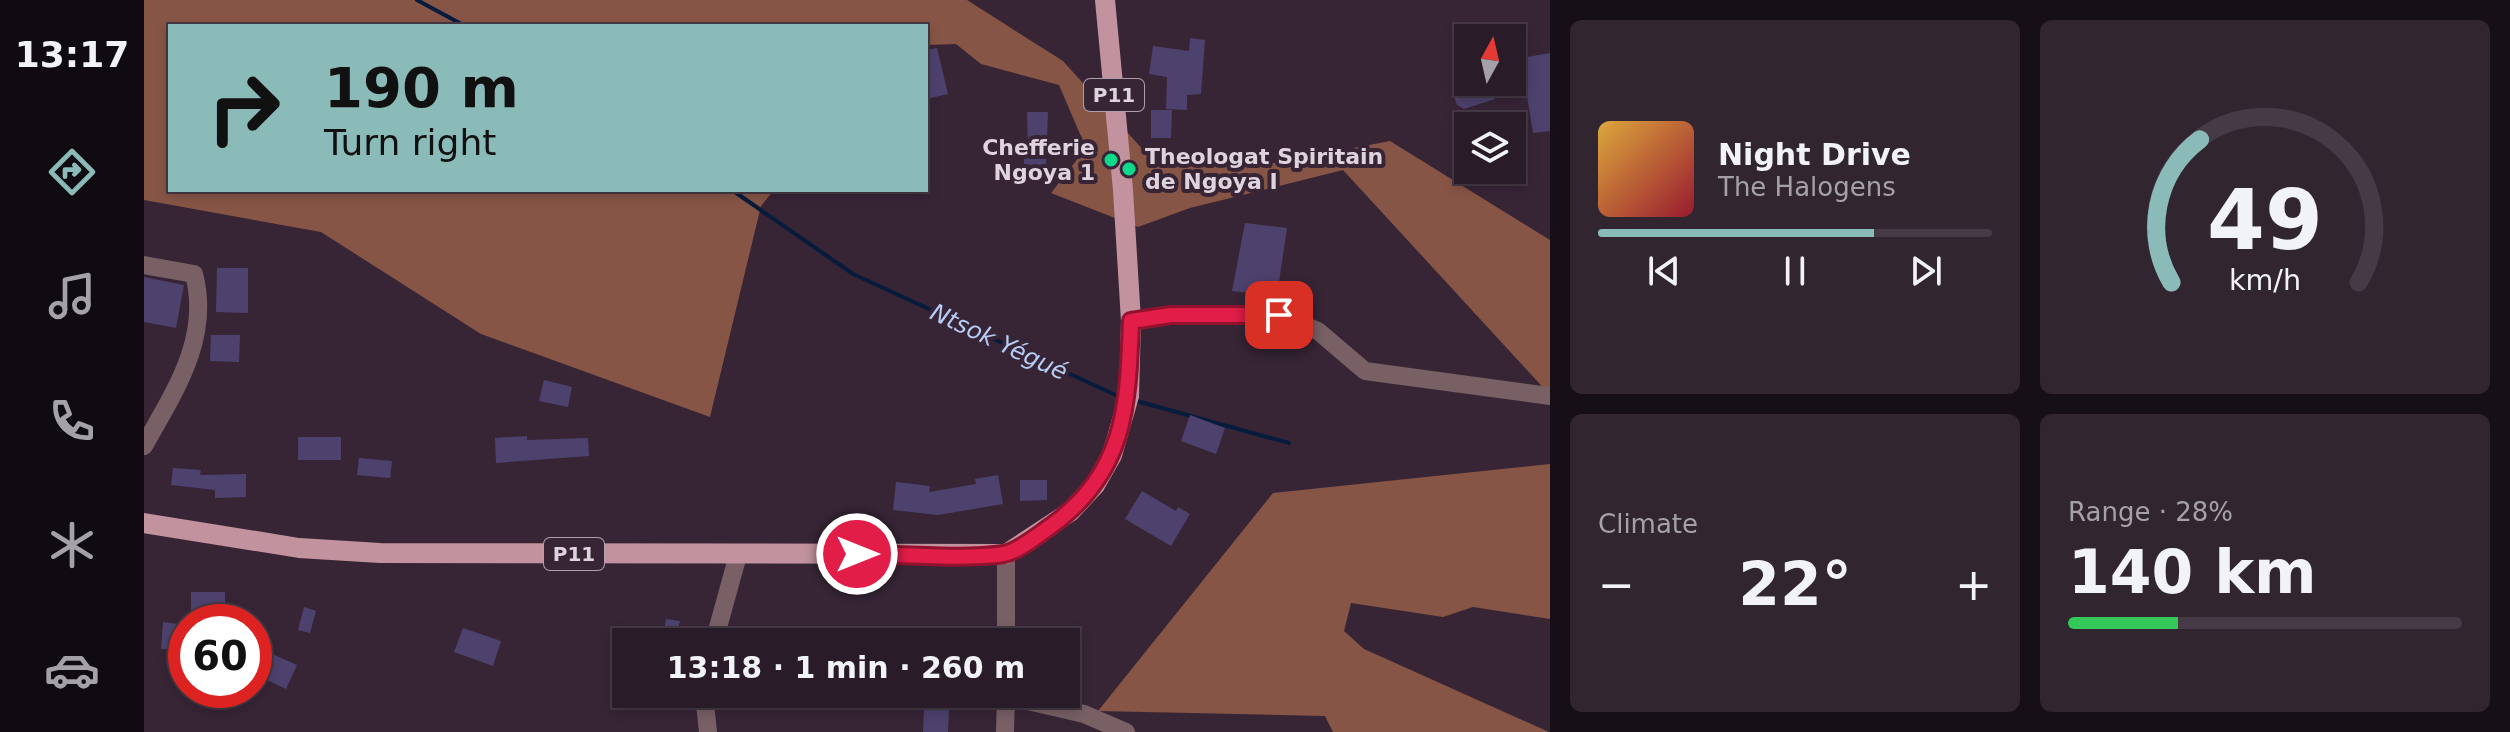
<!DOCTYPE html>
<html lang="en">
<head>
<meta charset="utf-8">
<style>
	body { margin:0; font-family:"DejaVu Sans",sans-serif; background:#312530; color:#f1f3f6; height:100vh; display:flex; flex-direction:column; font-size:30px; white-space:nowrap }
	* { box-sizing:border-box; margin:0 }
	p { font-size:26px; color:#a5a1a8 }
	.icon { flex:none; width:44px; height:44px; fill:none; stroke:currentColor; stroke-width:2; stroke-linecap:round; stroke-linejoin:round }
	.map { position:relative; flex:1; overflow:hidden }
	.panel { display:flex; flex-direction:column; gap:20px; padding:20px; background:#170f16; width:960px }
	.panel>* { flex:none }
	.guide { position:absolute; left:24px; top:24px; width:760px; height:168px; border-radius:0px; box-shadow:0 4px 12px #0003,0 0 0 2px #453a45; background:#8bbbb9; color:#111; overflow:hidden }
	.needle { width:52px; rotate:8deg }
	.fabs { position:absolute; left:1310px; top:24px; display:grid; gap:16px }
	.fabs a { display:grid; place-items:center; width:72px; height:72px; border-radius:0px; background:#291c28; box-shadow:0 4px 12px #0003,0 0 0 2px #453a45; font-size:40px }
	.speed { position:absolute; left:24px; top:604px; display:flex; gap:16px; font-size:40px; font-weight:700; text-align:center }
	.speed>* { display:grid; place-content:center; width:104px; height:104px; border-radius:50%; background:#291c28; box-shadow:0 4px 12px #0003,0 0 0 2px #453a45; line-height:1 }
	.speed .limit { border:12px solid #d22; background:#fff; color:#111 }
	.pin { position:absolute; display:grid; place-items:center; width:68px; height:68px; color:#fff; margin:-34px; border-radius:16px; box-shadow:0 4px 12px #0006 }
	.me { position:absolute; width:88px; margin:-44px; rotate:90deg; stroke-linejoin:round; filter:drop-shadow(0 0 6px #0008) }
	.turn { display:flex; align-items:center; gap:28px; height:168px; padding:0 24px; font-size:36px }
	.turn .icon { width:104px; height:104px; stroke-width:2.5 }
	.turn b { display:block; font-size:56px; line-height:68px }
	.big { font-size:60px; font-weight:700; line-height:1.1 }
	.panel .tile { flex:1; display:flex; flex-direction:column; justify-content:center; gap:12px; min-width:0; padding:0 28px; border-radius:12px; background:#312530 }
	.panel .dial { align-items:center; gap:0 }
	.dial svg { height:208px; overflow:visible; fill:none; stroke:#453a45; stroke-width:7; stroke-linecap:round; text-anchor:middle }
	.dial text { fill:#f1f3f6; stroke:none }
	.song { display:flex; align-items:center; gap:24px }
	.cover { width:96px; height:96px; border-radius:12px; background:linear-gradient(135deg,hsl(40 70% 55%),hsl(350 70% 35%)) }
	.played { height:8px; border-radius:4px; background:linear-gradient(90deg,#8bbbb9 70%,#453a45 70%) }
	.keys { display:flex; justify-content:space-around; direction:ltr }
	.heat { display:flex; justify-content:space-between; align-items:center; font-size:44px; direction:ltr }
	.charge { height:12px; border-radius:6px; background:linear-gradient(90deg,#34c759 28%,#453a45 0) }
	.panel .tiles { flex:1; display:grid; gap:20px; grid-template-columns:repeat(2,1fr) }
	.trip { position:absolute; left:468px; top:628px; width:468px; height:80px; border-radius:0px; background:#291c28; box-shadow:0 4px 12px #0003,0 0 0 2px #453a45; font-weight:700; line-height:80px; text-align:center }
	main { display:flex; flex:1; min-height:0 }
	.dock { display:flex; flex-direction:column; width:144px; justify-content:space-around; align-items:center; background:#100b10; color:#a5a1a8 }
	.dock .icon { width:56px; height:56px }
	.dock .active { color:#8bbbb9 }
	.dock b { font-size:36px; color:#f1f3f6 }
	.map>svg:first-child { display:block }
	.forest { fill:#875546 }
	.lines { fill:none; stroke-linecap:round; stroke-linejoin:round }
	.stream { stroke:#071b3d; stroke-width:4 }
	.building { fill:#4d426d }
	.minor { stroke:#786065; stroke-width:18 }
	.major { stroke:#c2929e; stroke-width:20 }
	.route-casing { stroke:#92132f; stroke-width:20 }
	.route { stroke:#e11d48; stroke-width:14 }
	.poi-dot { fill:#0ed98a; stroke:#372536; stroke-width:3 }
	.labels { text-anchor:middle; stroke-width:8; stroke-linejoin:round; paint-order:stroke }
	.shield { fill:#372536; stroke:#ada0ac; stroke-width:2 }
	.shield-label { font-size:20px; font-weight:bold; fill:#dfd4de }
	.poi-label { font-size:22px; font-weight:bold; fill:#dfd4de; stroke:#372536; text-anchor:end }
	.water-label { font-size:24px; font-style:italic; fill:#b5cdf4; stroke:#372536 }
</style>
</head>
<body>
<main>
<nav class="dock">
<b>13:17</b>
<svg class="icon active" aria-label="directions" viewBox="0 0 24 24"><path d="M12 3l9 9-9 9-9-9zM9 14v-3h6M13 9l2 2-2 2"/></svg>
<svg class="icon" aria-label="music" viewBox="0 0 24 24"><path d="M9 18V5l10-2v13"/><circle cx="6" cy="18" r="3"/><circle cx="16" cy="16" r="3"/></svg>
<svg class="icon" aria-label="phone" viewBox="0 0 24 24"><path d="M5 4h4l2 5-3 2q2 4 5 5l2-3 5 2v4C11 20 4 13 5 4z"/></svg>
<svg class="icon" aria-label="climate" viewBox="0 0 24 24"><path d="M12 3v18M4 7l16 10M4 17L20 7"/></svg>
<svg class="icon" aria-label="car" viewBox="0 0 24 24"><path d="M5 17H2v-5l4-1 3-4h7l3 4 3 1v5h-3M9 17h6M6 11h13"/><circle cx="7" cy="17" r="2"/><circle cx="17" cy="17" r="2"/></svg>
</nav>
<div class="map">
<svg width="1406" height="732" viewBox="0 0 1406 732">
	<rect width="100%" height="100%" fill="#372536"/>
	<g class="forest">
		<polygon points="0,0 823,0 919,61 1010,162 1114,166 1246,141 1406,240 1406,395 1199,170 1046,208 994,227 907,193 942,148 915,85 837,64 812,44 782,45 782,26 26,26 26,190 630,190 617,206 566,417 337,334 177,232 0,200"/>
		<polygon points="1406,464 1406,619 1329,607 1299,617 1207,603 1200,631 1220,649 1405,732 1189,732 1181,716 954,711 1129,493"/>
	</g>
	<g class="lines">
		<g class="stream">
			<polyline points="273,0 321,26"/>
			<polyline points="588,190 709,274 976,397"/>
			<polyline points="989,400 1145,443"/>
		</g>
	</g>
	<g class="building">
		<polygon points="1046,38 1061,40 1057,94 1043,95 1043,110 1022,109 1023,77 1005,74 1009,46 1045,51"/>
		<polygon points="793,48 804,94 782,99 782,50"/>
		<polygon points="1406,53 1406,131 1389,133 1377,58"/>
		<polygon points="1324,66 1324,82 1351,82 1351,99 1320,109 1313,105 1308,91 1313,70"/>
		<polygon points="1007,110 1028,110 1027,138 1007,138"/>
		<polygon points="883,112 904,112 902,165 880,165 880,146 884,146"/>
		<polygon points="1101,223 1143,228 1133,296 1088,291"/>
		<polygon points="73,268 104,268 104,313 72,312"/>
		<polygon points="0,277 40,285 32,328 0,322"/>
		<polygon points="67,335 96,335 95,362 66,361"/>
		<polygon points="400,380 428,387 424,407 395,401"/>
		<polygon points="1046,415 1081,428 1072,454 1037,441"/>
		<polygon points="383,436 383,440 444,438 445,456 352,463 351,438"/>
		<rect x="154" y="437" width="43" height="23"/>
		<polygon points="215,458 248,461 246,478 213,475"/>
		<polygon points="29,468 57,470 56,475 102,474 102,497 71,498 71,490 27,485"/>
		<polygon points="854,475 859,504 794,515 749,510 752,482 786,486 785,492 832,484 831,479"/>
		<polygon points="876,480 903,480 903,500 876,501"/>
		<polygon points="998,491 1032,511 1034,507 1046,514 1027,546 981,519"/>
		<rect x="47" y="592" width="34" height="18"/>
		<polygon points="160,607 172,611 166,633 154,630"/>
		<polygon points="522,619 536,621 534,629 560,634 558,642 519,637"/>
		<polygon points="19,622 42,625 42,651 17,649"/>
		<polygon points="319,628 357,641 349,666 310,652"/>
		<polygon points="475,629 519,634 519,642 473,642"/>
		<polygon points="110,646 153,665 142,689 110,674"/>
		<polygon points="780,709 805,710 804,732 779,732"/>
	</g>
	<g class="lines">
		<g class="minor">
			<path d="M0,265L50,274C67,339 30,392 0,446"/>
			<polyline points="987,321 1027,315 1135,315 1174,331 1221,371 1406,396"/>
			<polyline points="570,642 594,555"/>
			<polyline points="862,642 862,554"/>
			<polyline points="560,694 564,732"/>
			<polyline points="862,696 940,714 982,732"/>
			<polyline points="861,732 862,694"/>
		</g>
		<polyline class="major" points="0,523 155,548 236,553 862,554 926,512 951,485 968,455 985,396 987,321 979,190 961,0"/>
	</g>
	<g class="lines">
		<g class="route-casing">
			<path id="route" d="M713,554C756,554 819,560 860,554C875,551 894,535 907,526C982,472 984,406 987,321L1027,315H1135"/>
		</g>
		<use href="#route" class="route"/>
	</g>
	<g class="poi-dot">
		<circle cx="967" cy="160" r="8"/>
		<circle cx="985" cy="169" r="8"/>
	</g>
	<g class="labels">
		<g class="shield">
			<rect x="940" y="79" width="60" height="32" rx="6"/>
			<rect x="400" y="538" width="60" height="32" rx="6"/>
		</g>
		<g class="shield-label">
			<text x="970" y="102">P11</text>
			<text x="430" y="561">P11</text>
		</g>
		<g class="poi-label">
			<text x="951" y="155">Chefferie<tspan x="951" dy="25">Ngoya 1</tspan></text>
			<text x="1001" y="164" text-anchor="start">Theologat Spiritain<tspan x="1001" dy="25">de Ngoya I</tspan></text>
		</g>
		<g class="water-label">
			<text transform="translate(855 342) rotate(25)" y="8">Ntsok Yégué</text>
		</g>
	</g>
</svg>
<div class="fabs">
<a><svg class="needle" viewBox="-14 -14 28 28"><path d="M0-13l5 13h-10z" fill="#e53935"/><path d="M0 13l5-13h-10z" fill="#a5a1a8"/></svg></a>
<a><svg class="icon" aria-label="layers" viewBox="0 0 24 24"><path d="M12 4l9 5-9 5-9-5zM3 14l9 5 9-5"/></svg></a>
</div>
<div class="speed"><div class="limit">60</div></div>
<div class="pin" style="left:1135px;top:315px;background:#d93025"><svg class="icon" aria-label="arrive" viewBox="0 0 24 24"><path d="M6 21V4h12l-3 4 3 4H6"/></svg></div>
<svg class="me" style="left:713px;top:554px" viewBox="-20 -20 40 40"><circle r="17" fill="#e11d48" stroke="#fff" stroke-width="3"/><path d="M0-11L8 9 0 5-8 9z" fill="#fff"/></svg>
<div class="trip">13:18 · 1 min · 260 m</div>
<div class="guide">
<div class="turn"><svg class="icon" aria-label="right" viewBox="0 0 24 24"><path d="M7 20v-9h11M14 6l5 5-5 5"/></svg><div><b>190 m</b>Turn right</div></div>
</div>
</div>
<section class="panel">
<div class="tiles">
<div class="tile">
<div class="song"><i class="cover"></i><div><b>Night Drive</b><p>The Halogens</p></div></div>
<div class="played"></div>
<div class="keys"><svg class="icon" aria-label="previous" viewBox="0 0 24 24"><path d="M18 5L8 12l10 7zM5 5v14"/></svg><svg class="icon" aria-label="pause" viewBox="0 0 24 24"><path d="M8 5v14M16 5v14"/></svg><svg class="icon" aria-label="next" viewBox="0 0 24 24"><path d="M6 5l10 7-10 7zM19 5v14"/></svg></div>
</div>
<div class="tile dial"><svg viewBox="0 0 100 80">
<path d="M14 69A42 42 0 1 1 86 69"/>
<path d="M14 69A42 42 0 0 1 25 14" stroke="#8bbbb9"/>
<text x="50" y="56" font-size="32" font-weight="700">49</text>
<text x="50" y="72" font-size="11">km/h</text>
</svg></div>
<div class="tile"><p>Climate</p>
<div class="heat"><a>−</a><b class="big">22°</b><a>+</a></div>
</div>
<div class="tile"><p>Range · 28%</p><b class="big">140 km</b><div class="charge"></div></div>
</div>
</section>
</main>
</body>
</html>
